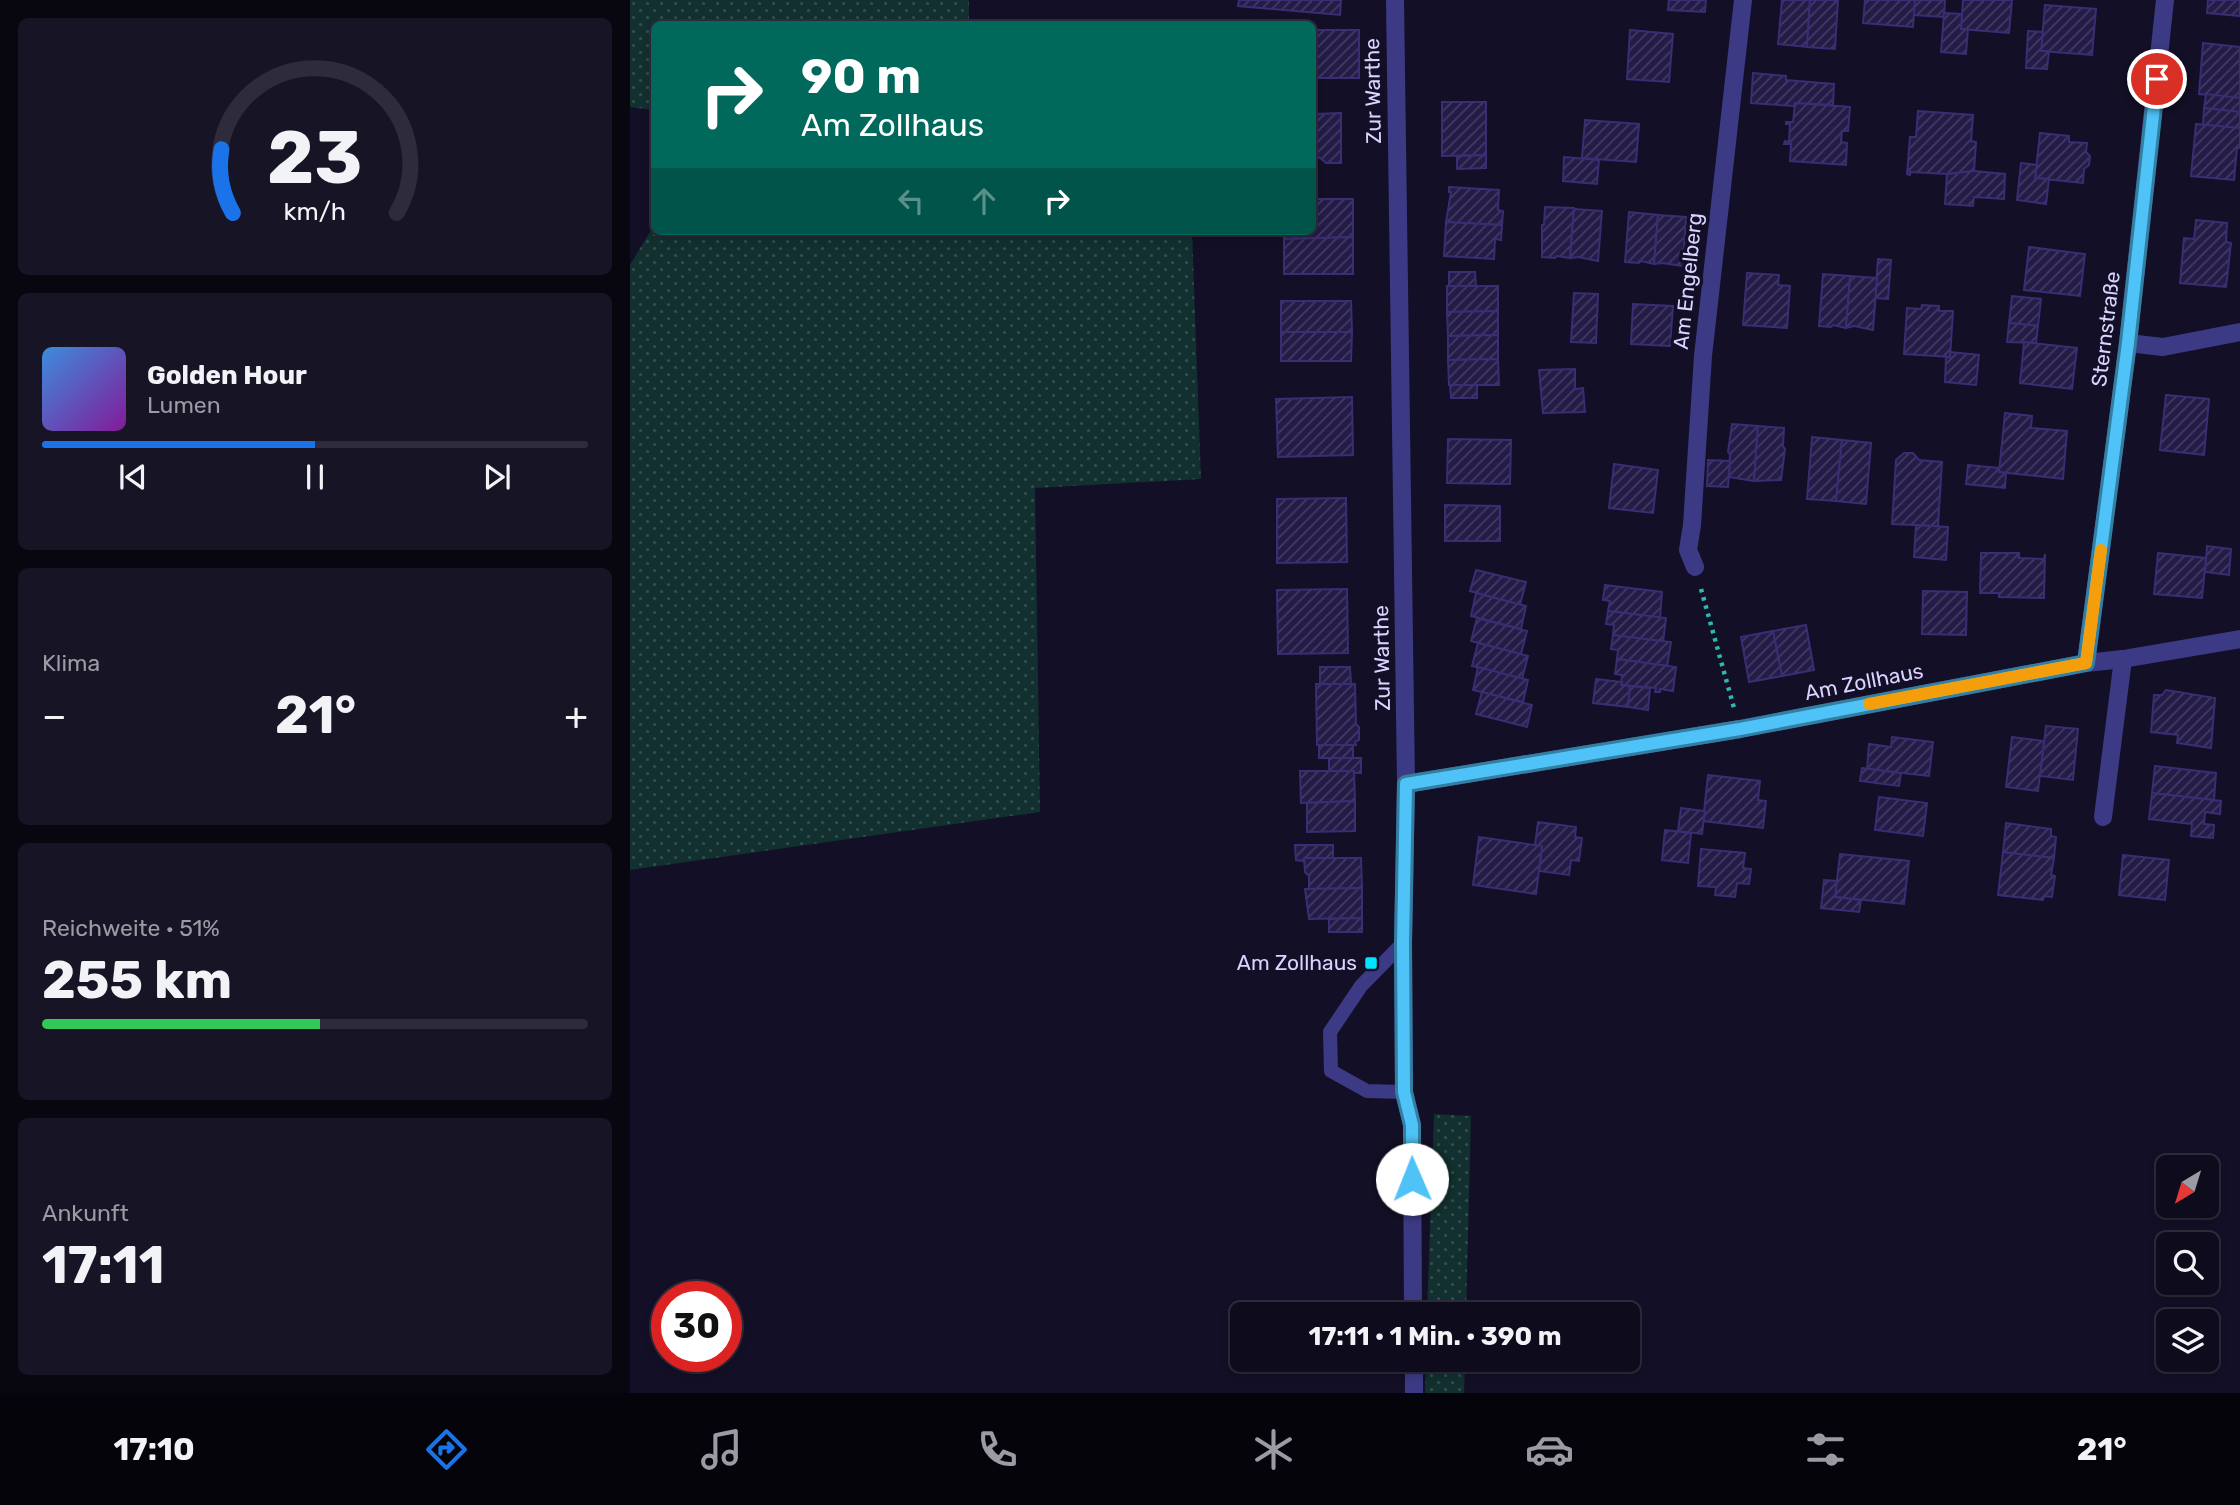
<!DOCTYPE html>
<html lang="de">
<head>
<meta charset="utf-8">
<style>
	body { margin:0; font-family:Rubik,sans-serif; background:#171425; color:#f1f3f6; height:100vh; display:flex; flex-direction:column; font-size:26px; white-space:nowrap }
	* { box-sizing:border-box; margin:0 }
	p { font-size:23px; color:#9b9ba3 }
	.icon { flex:none; width:38px; height:38px; fill:none; stroke:currentColor; stroke-width:2; stroke-linecap:round; stroke-linejoin:round }
	.map { position:relative; flex:1; overflow:hidden }
	.details { display:flex; flex-direction:column; gap:18px; padding:18px; background:#08060f; width:630px }
	.details>* { flex:none }
	.top-card { position:absolute; left:21px; top:21px; width:665px; height:214px; border-radius:10px; box-shadow:0 4px 10px #0003,0 0 0 2px #2e2b3b; background:#00695c; color:#fff; overflow:hidden }
	.needle { width:46px; rotate:218deg }
	.controls { position:absolute; left:1526px; top:1155px; display:grid; gap:14px }
	.controls a { display:grid; place-items:center; width:63px; height:63px; border-radius:10px; background:#0e0b1c; box-shadow:0 4px 10px #0003,0 0 0 2px #2e2b3b; font-size:35px }
	.speed { position:absolute; left:21px; top:1281px; display:flex; gap:14px; font-size:35px; font-weight:700; text-align:center }
	.speed>* { display:grid; place-content:center; width:91px; height:91px; border-radius:50%; background:#0e0b1c; box-shadow:0 4px 10px #0003,0 0 0 2px #2e2b3b; line-height:1 }
	.speed .limit { border:10px solid #d22; background:#fff; color:#111 }
	.pin { position:absolute; display:grid; place-items:center; width:60px; height:60px; color:#fff; margin:-30px; border:4px solid #fff; border-radius:50%; box-shadow:0 2px 7px #0007 }
	.me { position:absolute; width:77px; margin:-38px; rotate:359deg; stroke-linejoin:round; filter:drop-shadow(0 0 5px #0008) }
	.turn { display:flex; align-items:center; gap:24px; height:147px; padding:0 35px; font-size:32px }
	.turn .icon { width:91px; height:91px; stroke-width:2.5 }
	.turn b { display:block; font-size:49px; line-height:60px }
	.lanes { display:flex; align-items:center; height:66px; padding:0 35px; background:#0003; justify-content:center; gap:35px; direction:ltr }
	.lanes .off { opacity:.35 }
	.big { font-size:52px; font-weight:700; line-height:1.1 }
	.details .widget { flex:1; display:flex; flex-direction:column; justify-content:center; gap:10px; min-width:0; padding:0 24px; border-radius:10px; background:#171425 }
	.details .dial { align-items:center; gap:0 }
	.dial svg { height:182px; overflow:visible; fill:none; stroke:#2e2b3b; stroke-width:7; stroke-linecap:round; text-anchor:middle }
	.dial text { fill:#f1f3f6; stroke:none }
	.song { display:flex; align-items:center; gap:21px }
	.cover { width:84px; height:84px; border-radius:10px; background:linear-gradient(135deg,hsl(210 70% 55%),hsl(290 70% 35%)) }
	.played { height:7px; border-radius:4px; background:linear-gradient(90deg,#1a73e8 50%,#2e2b3b 50%) }
	.keys { display:flex; justify-content:space-around; direction:ltr }
	.heat { display:flex; justify-content:space-between; align-items:center; font-size:38px; direction:ltr }
	.charge { height:10px; border-radius:5px; background:linear-gradient(90deg,#34c759 51%,#2e2b3b 0) }
	.trip { position:absolute; left:600px; top:1302px; width:410px; height:70px; border-radius:10px; background:#0e0b1c; box-shadow:0 4px 10px #0003,0 0 0 2px #2e2b3b; font-weight:700; line-height:70px; text-align:center }
	.dock { display:flex; height:112px; justify-content:space-around; align-items:center; background:#06040b; color:#9b9ba3 }
	.dock .icon { width:49px; height:49px }
	.dock .selected { color:#1a73e8 }
	.dock b { font-size:32px; color:#f1f3f6 }
	main { display:flex; flex:1; min-height:0 }
	.map>svg:first-child { display:block }
	.grass { fill:url(#grass-dots) }
	.building { fill:url(#building-hatch); stroke:#3b2d73; stroke-width:2 }
	.lines { fill:none; stroke-linecap:round; stroke-linejoin:round }
	.path { stroke:#2fb8b0; stroke-width:4.5; stroke-dasharray:3.5 5; stroke-linecap:butt }
	.service { stroke:#3d3a85; stroke-width:14 }
	.minor { stroke:#3d3a85; stroke-width:18 }
	.route-casing { stroke:#337fa1; stroke-width:18 }
	.route { stroke:#4fc3f7; stroke-width:12 }
	.slow { stroke:#f59e0b; stroke-width:12 }
	.poi-dot { fill:#00e5ff; stroke:#130f26; stroke-width:2.5 }
	.labels { text-anchor:middle; stroke-width:7; stroke-linejoin:round; paint-order:stroke }
	.street-label { font-size:21px; fill:#d9d4ff; stroke:#130f26 }
	.poi-label { font-size:21px; fill:#d9d4ff; stroke:#130f26; text-anchor:end }
</style>
</head>
<body>
<main>
<section class="details">
<div class="widget dial"><svg viewBox="0 0 100 80">
<path d="M14 69A42 42 0 1 1 86 69"/>
<path d="M14 69A42 42 0 0 1 9 41" stroke="#1a73e8"/>
<text x="50" y="56" font-size="32" font-weight="700">23</text>
<text x="50" y="72" font-size="11">km/h</text>
</svg></div>
<div class="widget">
<div class="song"><i class="cover"></i><div><b>Golden Hour</b><p>Lumen</p></div></div>
<div class="played"></div>
<div class="keys"><svg class="icon" aria-label="previous" viewBox="0 0 24 24"><path d="M18 5L8 12l10 7zM5 5v14"/></svg><svg class="icon" aria-label="pause" viewBox="0 0 24 24"><path d="M8 5v14M16 5v14"/></svg><svg class="icon" aria-label="next" viewBox="0 0 24 24"><path d="M6 5l10 7-10 7zM19 5v14"/></svg></div>
</div>
<div class="widget"><p>Klima</p>
<div class="heat"><a>−</a><b class="big">21°</b><a>+</a></div>
</div>
<div class="widget"><p>Reichweite · 51%</p><b class="big">255 km</b><div class="charge"></div></div>
<div class="widget"><p>Ankunft</p><b class="big">17:11</b></div>
</section>
<div class="map">
<svg width="1610" height="1393" viewBox="0 0 1610 1393">
	<defs>
		<pattern id="grass-dots" width="8" height="8" patternUnits="userSpaceOnUse" patternTransform="scale(1.75)"><rect width="8" height="8" fill="#12302f"/><path d="M2 2h.1M6 6h.1" fill="none" stroke="#344d4e" stroke-width="1.8" stroke-linecap="round"/></pattern>
		<pattern id="building-hatch" width="6" height="6" patternUnits="userSpaceOnUse" patternTransform="scale(1.75)"><rect width="6" height="6" fill="#241b47"/><path d="M-1 1l2-2M0 6l6-6M5 7l2-2" fill="none" stroke="#433b63"/></pattern>
	</defs>
	<rect width="100%" height="100%" fill="#130f26"/>
	<g class="grass">
		<polygon points="0,0 339,0 339,24 24,24 24,110 0,107"/>
		<polygon points="24,225 24,231 562,231 571,479 405,488 410,812 0,870 0,265"/>
		<polygon points="804,1114 841,1116 836,1314 797,1314"/>
		<polygon points="796,1360 835,1360 834,1393 795,1393"/>
	</g>
	<g class="building">
		<polygon points="609,0 711,0 710,15 608,6"/>
		<polygon points="1039,0 1076,0 1075,12 1038,10"/>
		<polygon points="1152,0 1180,0 1177,47 1148,44"/>
		<polygon points="1180,0 1208,0 1205,49 1177,47"/>
		<polygon points="1235,0 1285,0 1283,27 1233,23"/>
		<polygon points="1285,0 1315,0 1314,17 1284,15"/>
		<polygon points="1333,0 1382,0 1379,33 1331,29"/>
		<polygon points="1578,0 1610,0 1610,16 1577,13"/>
		<polygon points="1415,5 1466,9 1462,55 1411,51"/>
		<polygon points="1314,13 1332,14 1331,29 1338,29 1336,54 1311,52"/>
		<rect x="682" y="30" width="47" height="48"/>
		<polygon points="1000,30 1043,34 1039,82 997,79"/>
		<polygon points="1398,31 1413,32 1411,51 1419,51 1417,69 1396,68"/>
		<polygon points="1573,43 1610,47 1610,98 1569,94"/>
		<polygon points="1123,73 1156,76 1156,80 1204,84 1203,105 1165,103 1164,106 1121,103"/>
		<polygon points="1576,94 1610,98 1610,112 1574,108"/>
		<polygon points="812,102 856,102 856,155 812,156"/>
		<polygon points="1165,103 1220,107 1218,131 1212,131 1211,142 1217,143 1216,165 1160,161 1161,144 1154,144 1155,141 1159,142 1160,124 1156,124 1156,122 1163,122"/>
		<polygon points="1574,108 1610,112 1610,128 1573,125"/>
		<polygon points="1288,111 1343,115 1341,141 1346,142 1344,171 1317,174 1280,172 1280,175 1277,174 1280,137 1286,137"/>
		<polygon points="711,113 711,163 696,163 689,157 682,163 682,114"/>
		<polygon points="955,120 1009,124 1006,162 952,158"/>
		<polygon points="1566,124 1610,128 1610,148 1607,148 1604,180 1561,176"/>
		<polygon points="1410,133 1439,136 1439,142 1457,143 1456,152 1460,156 1459,165 1454,169 1453,183 1405,178"/>
		<polygon points="856,155 856,168 827,169 827,156"/>
		<polygon points="934,157 969,160 967,184 933,181"/>
		<polygon points="1391,163 1407,165 1405,178 1419,179 1416,204 1387,200"/>
		<polygon points="1344,171 1375,174 1374,199 1344,197 1343,206 1315,204 1317,174"/>
		<polygon points="819,187 869,190 868,210 873,211 872,225 816,222 821,192 819,192"/>
		<polygon points="682,199 723,199 723,237 654,239 653,231 682,231"/>
		<polygon points="915,207 944,208 940,258 927,256 925,258 912,257 912,225 914,225"/>
		<polygon points="944,209 972,211 968,261 948,257 940,258"/>
		<polygon points="999,212 1028,215 1024,264 1011,261 1009,263 995,262"/>
		<polygon points="1028,215 1056,217 1053,266 1032,263 1024,264"/>
		<polygon points="1566,220 1597,223 1596,242 1601,243 1596,287 1550,283 1554,238 1564,239"/>
		<polygon points="816,222 872,225 871,240 865,239 864,259 814,256"/>
		<polygon points="723,237 723,274 654,274 654,239"/>
		<polygon points="1399,247 1455,254 1450,296 1394,290"/>
		<polygon points="1248,259 1261,260 1258,299 1245,298"/>
		<polygon points="819,272 845,272 846,286 819,287"/>
		<polygon points="1117,273 1149,275 1148,285 1160,286 1157,328 1113,325"/>
		<polygon points="1193,274 1220,276 1216,328 1203,325 1201,327 1189,326"/>
		<polygon points="1220,276 1247,278 1243,330 1224,326 1216,328"/>
		<polygon points="817,286 868,286 868,311 817,312"/>
		<polygon points="944,293 968,294 966,343 941,342"/>
		<polygon points="1382,296 1411,299 1408,326 1379,323"/>
		<polygon points="651,301 721,301 722,332 651,332"/>
		<polygon points="1003,304 1043,306 1040,346 1001,344"/>
		<polygon points="1292,305 1309,306 1309,311 1323,311 1320,357 1274,354 1277,308 1291,309"/>
		<polygon points="868,311 868,335 818,336 817,312"/>
		<polygon points="1379,323 1408,326 1406,343 1377,342"/>
		<polygon points="651,332 722,332 721,361 651,361"/>
		<polygon points="868,335 868,359 818,360 818,336"/>
		<polygon points="1394,342 1447,348 1442,389 1390,383"/>
		<polygon points="1320,352 1349,355 1346,385 1315,382 1316,357 1320,357"/>
		<polygon points="868,359 869,385 819,385 818,360"/>
		<polygon points="945,369 945,389 953,388 955,412 913,413 909,370"/>
		<polygon points="820,385 847,385 847,398 821,398"/>
		<polygon points="1536,395 1579,399 1574,455 1530,450"/>
		<polygon points="722,397 723,455 648,457 646,399"/>
		<polygon points="1375,413 1402,416 1401,428 1437,431 1433,479 1369,472"/>
		<polygon points="1102,424 1128,426 1124,481 1099,477 1100,454 1098,452"/>
		<polygon points="1128,426 1154,428 1153,446 1155,449 1151,480 1124,481"/>
		<polygon points="1182,437 1212,440 1206,501 1177,499"/>
		<polygon points="818,439 881,440 880,484 817,483"/>
		<polygon points="1212,440 1241,443 1236,504 1206,501"/>
		<polygon points="1274,453 1283,453 1289,460 1312,462 1308,526 1262,524 1266,460"/>
		<polygon points="1078,460 1100,461 1098,487 1077,486"/>
		<polygon points="984,464 1028,470 1023,513 979,508"/>
		<polygon points="1338,465 1369,468 1369,472 1376,473 1375,488 1336,484"/>
		<polygon points="716,498 717,562 647,563 647,499"/>
		<polygon points="815,505 870,506 870,541 815,541"/>
		<polygon points="1286,525 1318,527 1316,560 1284,557"/>
		<polygon points="1577,546 1601,549 1599,575 1575,572"/>
		<polygon points="1351,553 1389,553 1389,558 1414,559 1415,554 1414,598 1369,597 1369,593 1350,593"/>
		<polygon points="1528,553 1576,558 1572,598 1524,594"/>
		<polygon points="846,570 896,582 890,605 840,591"/>
		<polygon points="975,585 1032,592 1030,618 978,611 980,601 973,600"/>
		<polygon points="717,589 718,653 648,654 647,590"/>
		<polygon points="1293,591 1337,592 1336,635 1292,634"/>
		<polygon points="846,593 896,606 891,629 841,616"/>
		<polygon points="978,611 1036,618 1033,642 983,635 984,625 976,624"/>
		<polygon points="847,618 897,631 891,654 841,641"/>
		<polygon points="1176,625 1184,670 1152,676 1143,631"/>
		<polygon points="1143,631 1152,676 1119,682 1111,637"/>
		<polygon points="983,635 1041,642 1037,666 987,659 988,650 981,649"/>
		<polygon points="848,643 898,656 892,679 842,666"/>
		<polygon points="987,659 1046,667 1043,691 1030,689 1030,692 1025,692 1026,688 991,685 992,675 985,674"/>
		<polygon points="690,667 720,667 721,684 690,684"/>
		<polygon points="848,667 898,680 893,702 843,690"/>
		<polygon points="966,679 992,682 991,685 1000,686 998,707 963,703"/>
		<polygon points="686,684 725,684 726,724 729,727 729,740 725,742 726,745 687,745"/>
		<polygon points="1000,686 1020,688 1018,710 998,707"/>
		<polygon points="1536,690 1585,698 1581,748 1547,743 1548,735 1521,732 1524,695 1532,695"/>
		<polygon points="852,692 902,705 897,727 846,714"/>
		<polygon points="1416,726 1448,729 1443,780 1410,776"/>
		<polygon points="1262,737 1303,742 1299,776 1237,769 1239,744 1261,747"/>
		<polygon points="1382,737 1414,741 1408,791 1376,787"/>
		<rect x="689" y="745" width="34" height="13"/>
		<polygon points="699,758 731,758 731,773 724,773 724,771 699,771"/>
		<polygon points="1525,766 1586,773 1584,800 1522,793"/>
		<polygon points="1232,768 1271,773 1269,786 1230,781"/>
		<polygon points="670,771 724,771 725,801 671,803"/>
		<polygon points="1078,775 1130,781 1128,800 1136,801 1133,828 1073,821"/>
		<polygon points="1522,793 1591,801 1590,814 1575,812 1574,824 1584,825 1583,838 1561,836 1562,824 1519,819"/>
		<polygon points="1249,797 1297,803 1293,836 1245,830"/>
		<polygon points="725,801 725,831 677,832 677,803"/>
		<polygon points="1051,808 1075,811 1072,834 1048,831"/>
		<polygon points="908,822 946,827 945,837 952,838 949,861 941,860 939,875 909,871 912,846 905,845"/>
		<polygon points="1376,823 1421,829 1421,836 1426,837 1424,858 1373,852"/>
		<polygon points="1035,830 1061,833 1058,863 1032,860"/>
		<polygon points="849,837 912,846 906,894 843,885"/>
		<polygon points="665,845 703,845 703,858 674,858 674,861 666,860"/>
		<polygon points="1071,849 1115,853 1113,868 1121,869 1119,884 1107,883 1105,897 1085,895 1086,887 1068,886"/>
		<polygon points="1373,852 1424,858 1421,875 1425,876 1422,897 1414,896 1413,900 1368,895"/>
		<polygon points="1210,854 1279,861 1274,904 1205,897"/>
		<polygon points="1493,855 1539,860 1535,900 1489,895"/>
		<polygon points="674,858 731,858 732,888 679,889 679,876 675,872"/>
		<polygon points="1194,880 1207,881 1205,897 1231,900 1229,912 1191,908"/>
		<polygon points="732,888 732,918 679,919 675,889"/>
		<polygon points="732,918 732,932 699,932 699,919"/>
	</g>
	<g class="lines">
		<polyline class="path" points="1071,589 1104,708"/>
		<polyline class="service" points="773,943 731,986 700,1032 701,1071 737,1091 774,1092"/>
		<g class="minor">
			<polyline points="765,0 776,784 773,943 774,1092 782,1125 783,1314"/>
			<polyline points="1498,343 1533,347 1610,332"/>
			<polyline points="1065,567 1058,550 1062,525 1073,356 1113,0"/>
			<polyline points="1456,663 1498,343 1535,0"/>
			<polyline points="776,784 1110,729 1456,663 1493,659 1610,639"/>
			<polyline points="1473,817 1493,659"/>
			<polyline points="784,1360 784,1393"/>
		</g>
	</g>
	<g class="lines">
		<g class="route-casing">
			<polyline id="route" points="782,1179 782,1125 774,1092 773,943 776,784 1110,729 1456,663 1498,343 1527,79"/>
		</g>
		<use href="#route" class="route"/>
		<polyline class="slow" points="1239,704 1456,663 1471,550"/>
	</g>
	<rect class="poi-dot" x="734" y="956" width="14" height="14" rx="3.5"/>
	<g class="labels">
		<g class="street-label">
			<text transform="translate(743 91) rotate(-91)" y="7">Zur Warthe</text>
			<text transform="translate(1058 281) rotate(-84)" y="7">Am Engelberg</text>
			<text transform="translate(1476 329) rotate(-83)" y="7">Sternstraße</text>
			<text transform="translate(752 658) rotate(-91)" y="7">Zur Warthe</text>
			<text transform="translate(1234 682) rotate(-11)" y="7">Am Zollhaus</text>
		</g>
		<g class="poi-label">
			<text x="727" y="970">Am Zollhaus</text>
		</g>
	</g>
</svg>
<div class="controls">
<a><svg class="needle" viewBox="-14 -14 28 28"><path d="M0-13l5 13h-10z" fill="#e53935"/><path d="M0 13l5-13h-10z" fill="#9b9ba3"/></svg></a>
<a><svg class="icon" aria-label="search" viewBox="0 0 24 24"><circle cx="10" cy="10" r="6"/><path d="M15 15l6 6"/></svg></a>
<a><svg class="icon" aria-label="layers" viewBox="0 0 24 24"><path d="M12 4l9 5-9 5-9-5zM3 14l9 5 9-5"/></svg></a>
</div>
<div class="speed"><div class="limit">30</div></div>
<div class="pin" style="left:1527px;top:79px;background:#d93025"><svg class="icon" aria-label="arrive" viewBox="0 0 24 24"><path d="M6 21V4h12l-3 4 3 4H6"/></svg></div>
<svg class="me" style="left:782px;top:1179px" viewBox="-20 -20 40 40"><circle r="19" fill="#fff"/><path d="M0-13L10 11 0 6-10 11z" fill="#4fc3f7"/></svg>
<div class="trip">17:11 · 1 Min. · 390 m</div>
<div class="top-card">
<div class="turn"><svg class="icon" aria-label="right" viewBox="0 0 24 24"><path d="M7 20v-9h11M14 6l5 5-5 5"/></svg><div><b>90 m</b>Am Zollhaus</div></div>
<div class="lanes"><svg class="icon off" aria-label="left" viewBox="0 0 24 24"><path d="M17 20v-9H6M10 6l-5 5 5 5"/></svg><svg class="icon off" aria-label="ahead" viewBox="0 0 24 24"><path d="M12 20V5M6 11l6-6 6 6"/></svg><svg class="icon" aria-label="right" viewBox="0 0 24 24"><path d="M7 20v-9h11M14 6l5 5-5 5"/></svg></div>
</div>
</div>
</main>
<nav class="dock">
<b>17:10</b>
<svg class="icon selected" aria-label="directions" viewBox="0 0 24 24"><path d="M12 3l9 9-9 9-9-9zM9 14v-3h6M13 9l2 2-2 2"/></svg>
<svg class="icon" aria-label="music" viewBox="0 0 24 24"><path d="M9 18V5l10-2v13"/><circle cx="6" cy="18" r="3"/><circle cx="16" cy="16" r="3"/></svg>
<svg class="icon" aria-label="phone" viewBox="0 0 24 24"><path d="M5 4h4l2 5-3 2q2 4 5 5l2-3 5 2v4C11 20 4 13 5 4z"/></svg>
<svg class="icon" aria-label="climate" viewBox="0 0 24 24"><path d="M12 3v18M4 7l16 10M4 17L20 7"/></svg>
<svg class="icon" aria-label="car" viewBox="0 0 24 24"><path d="M5 17H2v-5l4-1 3-4h7l3 4 3 1v5h-3M9 17h6M6 11h13"/><circle cx="7" cy="17" r="2"/><circle cx="17" cy="17" r="2"/></svg>
<svg class="icon" aria-label="filters" viewBox="0 0 24 24"><path d="M4 7h16M4 17h16"/><circle cx="9" cy="7" r="2"/><circle cx="15" cy="17" r="2"/></svg>
<b>21°</b>
</nav>
</body>
</html>
